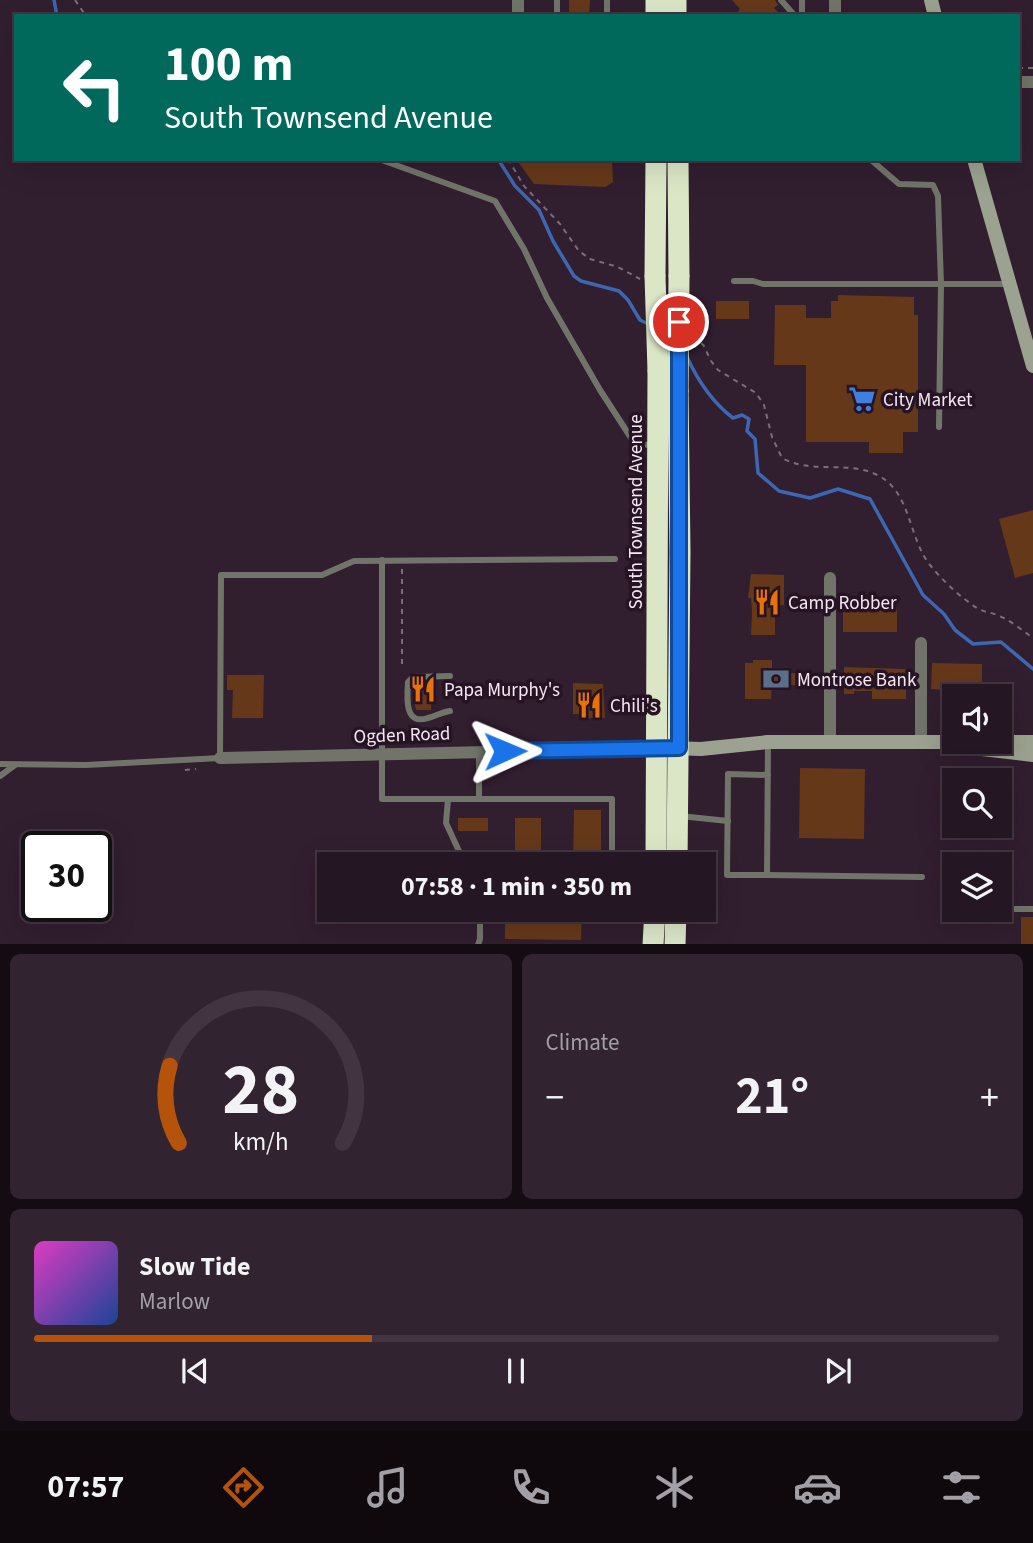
<!DOCTYPE html>
<html lang="en">
<head>
<meta charset="utf-8">
<style>
	body { margin:0; font-family:"Source Sans 3",sans-serif; background:#312330; color:#f1f3f6; height:100vh; display:flex; flex-direction:column; font-size:26px; white-space:nowrap }
	* { box-sizing:border-box; margin:0 }
	p { font-size:23px; color:#a39fa6 }
	.icon { flex:none; width:38px; height:38px; fill:none; stroke:currentColor; stroke-width:2; stroke-linecap:round; stroke-linejoin:round }
	.map { position:relative; height:944px; overflow:hidden }
	.drawer { display:flex; flex-direction:column; gap:10px; padding:10px; background:#140c13; flex:1 }
	.drawer>* { flex:none }
	.hud { position:absolute; left:14px; top:14px; width:1006px; height:147px; border-radius:0px; box-shadow:0 7px 28px #0002,0 0 0 2px #423541; background:#00695c; color:#fff; overflow:hidden }
	.controls { position:absolute; left:942px; top:684px; display:grid; gap:14px }
	.controls a { display:grid; place-items:center; width:70px; height:70px; border-radius:0px; background:#251623; box-shadow:0 7px 28px #0002,0 0 0 2px #423541; font-size:35px }
	.speed { position:absolute; left:21px; top:831px; display:flex; gap:14px; font-size:35px; font-weight:700; text-align:center }
	.speed>* { display:grid; place-content:center; width:91px; height:91px; border-radius:50%; background:#251623; box-shadow:0 7px 28px #0002,0 0 0 2px #423541; line-height:1 }
	.speed .limit { border:4px solid #111; border-radius:10px; background:#fff; color:#111 }
	.pin { position:absolute; display:grid; place-items:center; width:60px; height:60px; color:#fff; margin:-30px; border:4px solid #fff; border-radius:50%; box-shadow:0 2px 7px #0007 }
	.me { position:absolute; width:77px; margin:-38px; rotate:89deg; stroke-linejoin:round; filter:drop-shadow(0 0 5px #0008) }
	.turn { display:flex; align-items:center; gap:24px; height:147px; padding:0 35px; font-size:32px }
	.turn .icon { width:91px; height:91px; stroke-width:2.5 }
	.turn b { display:block; font-size:49px; line-height:60px }
	.big { font-size:52px; font-weight:700; line-height:1.1 }
	.drawer .tile { flex:1; display:flex; flex-direction:column; justify-content:center; gap:10px; min-width:0; padding:0 24px; border-radius:10px; background:#312330 }
	.drawer .dial { align-items:center; gap:0 }
	.dial svg { height:182px; overflow:visible; fill:none; stroke:#423541; stroke-width:7; stroke-linecap:round; text-anchor:middle }
	.dial text { fill:#f1f3f6; stroke:none }
	.song { display:flex; align-items:center; gap:21px }
	.cover { width:84px; height:84px; border-radius:10px; background:linear-gradient(135deg,hsl(310 70% 55%),hsl(220 70% 35%)) }
	.played { height:7px; border-radius:4px; background:linear-gradient(90deg,#b45309 35%,#423541 35%) }
	.keys { display:flex; justify-content:space-around; direction:ltr }
	.heat { display:flex; justify-content:space-between; align-items:center; font-size:38px; direction:ltr }
	.drawer .tiles { flex:1; display:grid; gap:10px; grid-template-columns:1fr 1fr }
	.tile:last-child { grid-column:span 2 }
	.trip { position:absolute; left:317px; top:852px; width:399px; height:70px; border-radius:0px; background:#251623; box-shadow:0 7px 28px #0002,0 0 0 2px #423541; font-weight:700; line-height:70px; text-align:center }
	.menu { display:flex; height:112px; justify-content:space-around; align-items:center; background:#0f090e; color:#a39fa6 }
	.menu .icon { width:49px; height:49px }
	.menu .active { color:#b45309 }
	.menu b { font-size:32px; color:#f1f3f6 }
	.map>svg:first-child { display:block }
	.lines { fill:none; stroke-linecap:round; stroke-linejoin:round }
	.stream { stroke:#3c67b2; stroke-width:3.5 }
	.building { fill:#65381a }
	.path { stroke:#7d6c7b; stroke-width:2; stroke-dasharray:5 5; stroke-linecap:butt }
	.lane { stroke:#717569; stroke-width:6 }
	.street { stroke:#717569; stroke-width:12 }
	.secondary { stroke:#9ba28f; stroke-width:14 }
	.highway { stroke:#dbe6c7; stroke-width:21 }
	.highway-bridge { stroke:#dbe6c7; stroke-width:21 }
	.route-casing { stroke:#114b97; stroke-width:18 }
	.route { stroke:#1a73e8; stroke-width:12 }
	.labels { text-anchor:middle; stroke-width:7; stroke-linejoin:round; paint-order:stroke }
	.poi-label { font-size:19px; fill:#f5e8f3; stroke:#261425; text-anchor:start }
	.street-label { font-size:19px; fill:#f5e8f3; stroke:#261425 }
</style>
</head>
<body>
<div class="map">
<svg width="1033" height="945" viewBox="0 0 1033 945">
	<rect width="100%" height="100%" fill="#311e2f"/>
	<g class="lines">
		<g class="stream">
			<polyline points="54,0 57,16"/>
			<polyline points="498,159 515,186 539,210 553,241 574,276 581,281 619,291 628,300 640,320 650,325"/>
			<path d="M687,357C698,381 712,402 733,418L742,415L749,419L747,431L755,439L758,473L779,491L810,498L838,489L870,499L923,595L944,614L955,630L973,644L1001,642L1033,669"/>
		</g>
	</g>
	<g class="building">
		<polygon points="569,0 590,0 589,16 569,16"/>
		<polygon points="732,0 775,0 778,5 774,8 782,16 734,16 740,9"/>
		<polygon points="516,159 612,159 613,182 605,187 534,184"/>
		<polygon points="838,295 914,297 914,315 918,315 918,432 903,432 903,453 869,453 869,442 806,442 806,365 774,365 775,305 806,305 806,318 831,318 831,301 838,301"/>
		<rect x="716" y="301" width="33" height="18"/>
		<polygon points="1033,510 1033,573 1015,578 999,519"/>
		<polygon points="751,574 784,575 784,605 775,605 775,635 751,635 752,610 751,598 748,598"/>
		<polygon points="843,606 897,607 897,632 843,632"/>
		<polygon points="753,660 772,660 772,673 808,673 808,685 772,685 771,699 745,699 745,663 753,663"/>
		<polygon points="932,663 982,664 982,695 946,694 946,690 931,689"/>
		<polygon points="844,667 906,669 906,699 872,699 872,691 854,691 854,694 844,694"/>
		<polygon points="227,675 264,675 263,718 232,718 233,690 227,690"/>
		<polygon points="431,682 431,710 416,710 413,698 415,698 415,683"/>
		<polygon points="573,683 603,684 605,718 582,718 582,714 573,714"/>
		<polygon points="800,768 865,769 864,839 799,838"/>
		<polygon points="574,810 601,810 601,864 573,864"/>
		<rect x="458" y="818" width="30" height="13"/>
		<rect x="515" y="818" width="26" height="42"/>
		<polygon points="505,910 582,910 581,940 505,939"/>
		<rect x="1021" y="917" width="12" height="27"/>
	</g>
	<g class="lines">
		<g class="path">
			<polyline points="75,0 86,16"/>
			<polyline points="1018,68 1033,68"/>
			<polyline points="508,159 524,186 560,224 579,251 590,259 618,267 640,279"/>
			<path d="M694,336L704,346L711,361L718,370L756,393L764,405L772,437L782,458C812,475 851,459 881,477C911,495 909,539 930,565C942,580 960,597 977,608C983,612 990,612 997,615C1010,620 1022,630 1033,638"/>
			<polyline points="402,664 402,568"/>
			<polyline points="185,770 196,769"/>
		</g>
		<g class="lane">
			<polyline points="781,0 795,16"/>
			<polyline points="557,16 557,0"/>
			<polyline points="607,16 607,0"/>
			<polyline points="802,16 802,0"/>
			<polyline points="379,159 495,201 524,249 547,298 600,390 635,444 652,445"/>
			<polyline points="870,159 899,184 933,185 938,196 941,284 939,427"/>
			<polyline points="734,281 753,281 763,284 1009,284"/>
			<polyline points="382,560 382,799 612,799 612,864"/>
			<path d="M450,676L413,677L408,682C407,697 404,726 428,718C436,716 442,712 450,711"/>
			<polyline points="768,742 767,875 727,875 728,774 768,775"/>
			<polyline points="479,752 479,799"/>
			<polyline points="0,764 86,765 220,758 221,575 322,575 354,561 615,559"/>
			<polyline points="0,776 15,765"/>
			<polyline points="448,799 446,823 465,864"/>
			<polyline points="680,816 728,821"/>
			<polyline points="767,875 922,877"/>
			<polyline points="999,909 1033,909"/>
			<polyline points="478,945 480,939 480,910"/>
		</g>
		<g class="street">
			<polyline points="835,0 835,16"/>
			<polyline points="518,16 518,0"/>
			<polyline points="1018,82 1033,82"/>
			<polyline points="830,578 830,743"/>
			<polyline points="921,643 921,743"/>
			<polyline points="220,758 658,748"/>
		</g>
		<g class="secondary">
			<polyline points="931,0 935,16"/>
			<polyline points="974,159 1033,366"/>
			<polyline points="671,748 701,749 768,742 1033,742"/>
			<polyline points="982,749 1033,755"/>
		</g>
		<g class="highway">
			<polyline points="656,0 656,16"/>
			<polyline points="676,0 676,16"/>
			<polyline points="678,159 679,276"/>
			<polyline points="655,276 656,159"/>
			<polyline points="656,864 658,371"/>
			<polyline points="677,864 680,552 678,391"/>
			<polyline points="653,945 655,910"/>
			<polyline points="675,945 676,910"/>
		</g>
		<g class="highway-bridge">
			<polyline points="655,276 658,371"/>
			<polyline points="678,391 679,276"/>
		</g>
	</g>
	<g class="lines">
		<g class="route-casing">
			<polyline id="route" points="505,751 679,748 679,322"/>
		</g>
		<use href="#route" class="route"/>
	</g>
	<defs>
		<g id="supermarket-bare" transform="scale(2.1)"><path d="M-6-5.5h2.5l.6 2H6L4.5 2H-2.5L-4.4-4H-6ZM-1.5 3.2a1.3 1.3 0 1 0 .1 0ZM3 3.2a1.3 1.3 0 1 0 .1 0Z" fill="#3f7fe0" stroke="#261425" stroke-width="2.5" paint-order="stroke"/></g>
		<g id="restaurant-bare" transform="scale(2.1)"><path d="M-5-6h1v4h1v-4h1v4h1v-4h1v5L-1.5 .5V6h-2V.5L-5-1ZM5-6V6H3V1.5H1.5Q1.5-4 5-6Z" fill="#e8710a" stroke="#261425" stroke-width="2.5" paint-order="stroke"/></g>
		<g id="bank-bare" transform="scale(2.1)"><path d="M-6-4H6V4H-6ZM0-2.3a2.3 2.3 0 1 0 0 4.6a2.3 2.3 0 1 0 0-4.6Z" fill="#5c6f8a" stroke="#261425" stroke-width="2.5" paint-order="stroke"/></g>
	</defs>
	<g fill-rule="evenodd">
		<use href="#supermarket-bare" x="862" y="399"/>
		<use href="#restaurant-bare" x="767" y="602"/>
		<use href="#bank-bare" x="776" y="679"/>
		<use href="#restaurant-bare" x="423" y="689"/>
		<use href="#restaurant-bare" x="589" y="705"/>
	</g>
	<g class="labels">
		<g class="poi-label">
			<text x="883" y="406">City Market</text>
			<text x="788" y="609">Camp Robber</text>
			<text x="797" y="686">Montrose Bank</text>
			<text x="444" y="696">Papa Murphy's</text>
			<text x="610" y="712">Chili's</text>
		</g>
		<g class="street-label">
			<text transform="translate(635 512) rotate(-90)" y="7">South Townsend Avenue</text>
			<text transform="translate(402 734) rotate(-2)" y="7">Ogden Road</text>
		</g>
	</g>
</svg>
<div class="controls">
<a><svg class="icon" aria-label="sound" viewBox="0 0 24 24"><path d="M4 9h4l5-4v14l-5-4H4zM17 9q2 3 0 6"/></svg></a>
<a><svg class="icon" aria-label="search" viewBox="0 0 24 24"><circle cx="10" cy="10" r="6"/><path d="M15 15l6 6"/></svg></a>
<a><svg class="icon" aria-label="layers" viewBox="0 0 24 24"><path d="M12 4l9 5-9 5-9-5zM3 14l9 5 9-5"/></svg></a>
</div>
<div class="speed"><div class="limit">30</div></div>
<div class="pin" style="left:679px;top:322px;background:#d93025"><svg class="icon" aria-label="arrive" viewBox="0 0 24 24"><path d="M6 21V4h12l-3 4 3 4H6"/></svg></div>
<svg class="me" style="left:505px;top:751px" viewBox="-20 -20 40 40"><path d="M0-17L14 15 0 8-14 15z" fill="#1a73e8" stroke="#fff" stroke-width="4"/></svg>
<div class="trip">07:58 · 1 min · 350 m</div>
<div class="hud">
<div class="turn"><svg class="icon" aria-label="left" viewBox="0 0 24 24"><path d="M17 20v-9H6M10 6l-5 5 5 5"/></svg><div><b>100 m</b>South Townsend Avenue</div></div>
</div>
</div>
<section class="drawer">
<div class="tiles">
<div class="tile dial"><svg viewBox="0 0 100 80">
<path d="M14 69A42 42 0 1 1 86 69"/>
<path d="M14 69A42 42 0 0 1 10 35" stroke="#b45309"/>
<text x="50" y="56" font-size="32" font-weight="700">28</text>
<text x="50" y="72" font-size="11">km/h</text>
</svg></div>
<div class="tile"><p>Climate</p>
<div class="heat"><a>−</a><b class="big">21°</b><a>+</a></div>
</div>
<div class="tile">
<div class="song"><i class="cover"></i><div><b>Slow Tide</b><p>Marlow</p></div></div>
<div class="played"></div>
<div class="keys"><svg class="icon" aria-label="previous" viewBox="0 0 24 24"><path d="M18 5L8 12l10 7zM5 5v14"/></svg><svg class="icon" aria-label="pause" viewBox="0 0 24 24"><path d="M8 5v14M16 5v14"/></svg><svg class="icon" aria-label="next" viewBox="0 0 24 24"><path d="M6 5l10 7-10 7zM19 5v14"/></svg></div>
</div>
</div>
</section>
<nav class="menu">
<b>07:57</b>
<svg class="icon active" aria-label="directions" viewBox="0 0 24 24"><path d="M12 3l9 9-9 9-9-9zM9 14v-3h6M13 9l2 2-2 2"/></svg>
<svg class="icon" aria-label="music" viewBox="0 0 24 24"><path d="M9 18V5l10-2v13"/><circle cx="6" cy="18" r="3"/><circle cx="16" cy="16" r="3"/></svg>
<svg class="icon" aria-label="phone" viewBox="0 0 24 24"><path d="M5 4h4l2 5-3 2q2 4 5 5l2-3 5 2v4C11 20 4 13 5 4z"/></svg>
<svg class="icon" aria-label="climate" viewBox="0 0 24 24"><path d="M12 3v18M4 7l16 10M4 17L20 7"/></svg>
<svg class="icon" aria-label="car" viewBox="0 0 24 24"><path d="M5 17H2v-5l4-1 3-4h7l3 4 3 1v5h-3M9 17h6M6 11h13"/><circle cx="7" cy="17" r="2"/><circle cx="17" cy="17" r="2"/></svg>
<svg class="icon" aria-label="filters" viewBox="0 0 24 24"><path d="M4 7h16M4 17h16"/><circle cx="9" cy="7" r="2"/><circle cx="15" cy="17" r="2"/></svg>
</nav>
</body>
</html>
